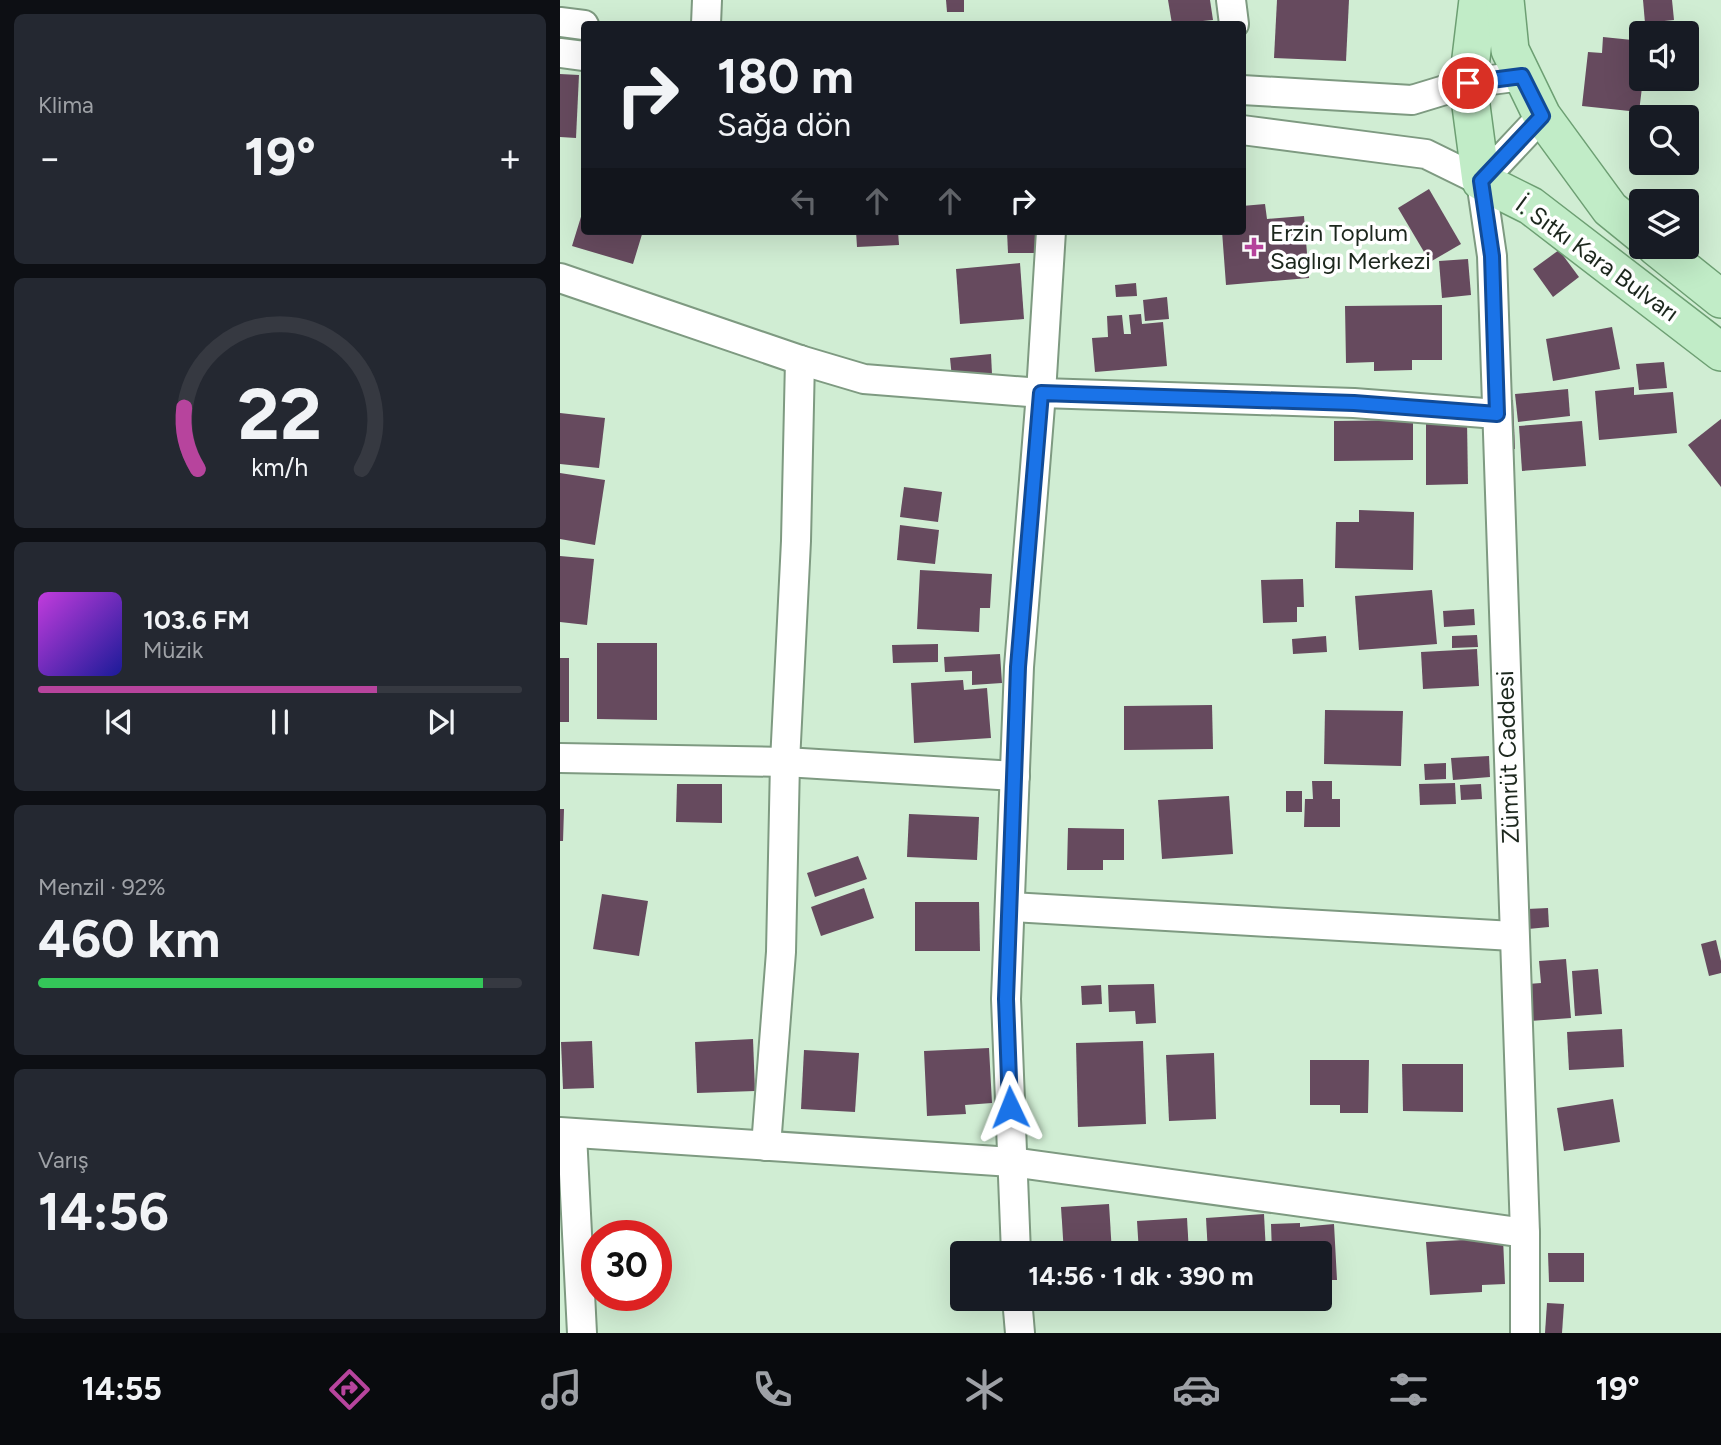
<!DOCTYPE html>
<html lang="tr">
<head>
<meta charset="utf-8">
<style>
	body { margin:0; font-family:Figtree,sans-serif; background:#242831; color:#f1f3f6; height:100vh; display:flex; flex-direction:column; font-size:26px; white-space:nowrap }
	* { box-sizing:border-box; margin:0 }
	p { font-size:23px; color:#9ea1a6 }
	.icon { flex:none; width:38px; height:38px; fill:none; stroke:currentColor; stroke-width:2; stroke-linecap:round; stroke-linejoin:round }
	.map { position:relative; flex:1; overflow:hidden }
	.panel { display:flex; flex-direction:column; gap:14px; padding:14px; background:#0d0f14; width:560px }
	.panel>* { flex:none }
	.banner { position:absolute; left:21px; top:21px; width:665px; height:214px; border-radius:7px; box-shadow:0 7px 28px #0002; background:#171b24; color:#f1f3f6; overflow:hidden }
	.buttons { position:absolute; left:1069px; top:21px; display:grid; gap:14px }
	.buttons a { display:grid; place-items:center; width:70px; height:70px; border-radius:7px; background:#171b24; box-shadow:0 7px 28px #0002; font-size:35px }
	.speed { position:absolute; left:21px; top:1220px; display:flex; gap:14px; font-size:35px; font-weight:700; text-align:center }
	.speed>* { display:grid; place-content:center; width:91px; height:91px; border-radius:50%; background:#171b24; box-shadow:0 7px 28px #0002; line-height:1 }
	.speed .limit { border:10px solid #d22; background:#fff; color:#111 }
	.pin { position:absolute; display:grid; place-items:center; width:60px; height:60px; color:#fff; margin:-30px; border:4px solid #fff; border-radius:50%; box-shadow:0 2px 7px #0007 }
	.me { position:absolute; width:77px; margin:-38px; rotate:358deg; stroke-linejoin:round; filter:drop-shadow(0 0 5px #0008) }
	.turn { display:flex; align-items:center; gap:24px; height:147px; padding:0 21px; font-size:32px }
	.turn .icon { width:91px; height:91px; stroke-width:2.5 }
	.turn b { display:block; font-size:49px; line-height:60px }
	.lanes { display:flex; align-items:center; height:66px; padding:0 21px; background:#0003; justify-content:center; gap:35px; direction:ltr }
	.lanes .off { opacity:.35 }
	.big { font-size:52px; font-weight:700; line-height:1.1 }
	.panel .tile { flex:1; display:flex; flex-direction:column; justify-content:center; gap:10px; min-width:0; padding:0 24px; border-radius:10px; background:#242831 }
	.panel .dial { align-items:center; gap:0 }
	.dial svg { height:182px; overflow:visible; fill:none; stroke:#363941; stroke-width:7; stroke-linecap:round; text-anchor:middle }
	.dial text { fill:#f1f3f6; stroke:none }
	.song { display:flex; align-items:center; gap:21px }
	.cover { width:84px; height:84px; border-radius:10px; background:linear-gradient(135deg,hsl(290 70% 55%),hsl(240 70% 35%)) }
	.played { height:7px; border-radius:4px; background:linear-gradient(90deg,#b7449d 70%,#363941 70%) }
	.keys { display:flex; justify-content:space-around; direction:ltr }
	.heat { display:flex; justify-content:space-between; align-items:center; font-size:38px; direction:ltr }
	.charge { height:10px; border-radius:5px; background:linear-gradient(90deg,#34c759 92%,#363941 0) }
	.trip { position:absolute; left:390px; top:1241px; width:382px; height:70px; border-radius:7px; background:#171b24; box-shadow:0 7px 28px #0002; font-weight:700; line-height:70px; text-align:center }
	.dock { display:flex; height:112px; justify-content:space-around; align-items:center; background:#090b0e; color:#9ea1a6 }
	.dock .icon { width:49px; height:49px }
	.dock .current { color:#b7449d }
	.dock b { font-size:32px; color:#f1f3f6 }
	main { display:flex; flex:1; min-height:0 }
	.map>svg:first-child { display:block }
	.building { fill:#664a5e }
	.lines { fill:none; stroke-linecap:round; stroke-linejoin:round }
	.minor-casing { stroke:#7e9a81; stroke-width:32 }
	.major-casing { stroke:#6d9f73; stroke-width:40 }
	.minor { stroke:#fff; stroke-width:28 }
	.major { stroke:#c1ecc7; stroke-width:37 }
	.route-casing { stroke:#114b97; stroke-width:18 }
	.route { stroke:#1a73e8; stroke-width:12 }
	.poi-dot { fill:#b7449d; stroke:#fff; stroke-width:2.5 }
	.labels { text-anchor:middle; stroke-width:7; stroke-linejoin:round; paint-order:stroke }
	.poi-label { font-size:24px; fill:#1c271d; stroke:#fff; text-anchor:start }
	.street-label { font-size:24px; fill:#1c271d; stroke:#fff }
</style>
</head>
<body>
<main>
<section class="panel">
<div class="tile"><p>Klima</p>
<div class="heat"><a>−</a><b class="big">19°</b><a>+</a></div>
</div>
<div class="tile dial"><svg viewBox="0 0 100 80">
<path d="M14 69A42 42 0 1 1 86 69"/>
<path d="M14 69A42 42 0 0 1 8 42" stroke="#b7449d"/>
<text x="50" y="56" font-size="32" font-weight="700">22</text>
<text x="50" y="72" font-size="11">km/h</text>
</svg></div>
<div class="tile">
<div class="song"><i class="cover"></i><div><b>103.6 FM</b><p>Müzik</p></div></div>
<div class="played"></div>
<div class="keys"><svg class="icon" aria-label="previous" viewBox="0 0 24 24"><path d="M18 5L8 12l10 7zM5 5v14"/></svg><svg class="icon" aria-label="pause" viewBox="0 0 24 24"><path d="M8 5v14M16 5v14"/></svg><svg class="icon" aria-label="next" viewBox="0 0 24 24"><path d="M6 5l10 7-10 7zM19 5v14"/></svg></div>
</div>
<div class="tile"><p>Menzil · 92%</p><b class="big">460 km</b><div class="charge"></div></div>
<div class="tile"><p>Varış</p><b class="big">14:56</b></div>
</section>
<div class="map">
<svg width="1161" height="1333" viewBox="0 0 1161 1333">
	<rect width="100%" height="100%" fill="#d0edd3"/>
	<g class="building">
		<polygon points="386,0 404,0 404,12 387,12"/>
		<polygon points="608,0 650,0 653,20 612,24"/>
		<polygon points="717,0 789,0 786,61 714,58"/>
		<polygon points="1083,0 1112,0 1114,20 1085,23"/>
		<polygon points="1043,37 1082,41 1083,79 1079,112 1022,106 1028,52 1042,53"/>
		<polygon points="0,74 19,75 16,138 0,137"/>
		<polygon points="869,189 901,244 870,262 838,208"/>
		<polygon points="705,204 707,219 744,216 749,278 666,285 662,231 682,231 682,206"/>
		<polygon points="24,207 24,231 83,231 73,264 12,246"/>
		<polygon points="296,231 338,231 339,245 297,247"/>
		<polygon points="447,231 477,231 478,253 448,253"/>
		<polygon points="999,250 1019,277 993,297 973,269"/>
		<polygon points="908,259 911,295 882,298 879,261"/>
		<polygon points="460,263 464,319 400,324 396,269"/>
		<polygon points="576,283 577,296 556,297 555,285"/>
		<polygon points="607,297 609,319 585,321 583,300"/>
		<polygon points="882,305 882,360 852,360 852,370 814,371 814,362 786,363 785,306"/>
		<polygon points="581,314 582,324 603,322 607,366 535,372 532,338 548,337 547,316 562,315 564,334 571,334 569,315"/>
		<polygon points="1052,327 1060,369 993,381 986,339"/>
		<polygon points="431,354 432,374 392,378 390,358"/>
		<polygon points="1104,362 1107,388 1079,390 1076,364"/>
		<polygon points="1074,387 1074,395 1113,392 1117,433 1039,440 1035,391"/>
		<polygon points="1008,389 1010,416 958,422 955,394"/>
		<polygon points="940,400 953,400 955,449 942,450"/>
		<polygon points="0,413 45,418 39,468 0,464"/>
		<polygon points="1161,419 1161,487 1128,445"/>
		<polygon points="853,420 853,460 774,461 774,421"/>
		<polygon points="907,421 908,484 866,485 866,422"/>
		<polygon points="1022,421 1026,466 962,471 959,426"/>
		<polygon points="0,473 45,480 35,545 0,539"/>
		<polygon points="344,487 382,492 378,522 340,517"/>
		<polygon points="799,510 854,512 853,570 775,568 776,522 799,522"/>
		<polygon points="340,525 379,530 375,564 337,560"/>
		<polygon points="0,556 34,559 27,625 0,622"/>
		<polygon points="360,570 432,574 430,608 420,608 419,632 357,629"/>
		<polygon points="743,579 744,607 737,607 737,622 703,623 701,580"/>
		<polygon points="872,590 877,644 799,650 795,596"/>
		<polygon points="914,609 915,625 884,627 883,611"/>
		<polygon points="917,635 918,647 892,648 892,636"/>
		<polygon points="766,636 767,652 733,654 732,639"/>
		<polygon points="37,643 97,643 97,720 37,719"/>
		<polygon points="378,644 378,662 333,663 332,645"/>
		<polygon points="917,649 919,686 863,689 861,652"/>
		<polygon points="440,654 442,683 412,685 412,671 385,672 384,657"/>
		<rect x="0" y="658" width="9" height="64"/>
		<polygon points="403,680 404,690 427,688 431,738 354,743 351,683"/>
		<polygon points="652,705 653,749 564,750 564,706"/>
		<polygon points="765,710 843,711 841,766 764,764"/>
		<polygon points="929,756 930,777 893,780 891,758"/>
		<polygon points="886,763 886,779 865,780 864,764"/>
		<polygon points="752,781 772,781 772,799 780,799 780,827 744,827 745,799 753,799"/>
		<polygon points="895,783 896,804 860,805 859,784"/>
		<polygon points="117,784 162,784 162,823 116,822"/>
		<polygon points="921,784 922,799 901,800 900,785"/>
		<rect x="726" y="791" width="16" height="21"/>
		<polygon points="669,796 673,854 602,859 598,800"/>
		<polygon points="0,809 4,809 3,841 0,841"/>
		<polygon points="349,814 419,817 417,860 347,857"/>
		<polygon points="508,828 564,829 564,860 543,860 543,870 507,870"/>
		<polygon points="298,856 307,879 255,897 247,873"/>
		<polygon points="304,888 314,918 261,936 251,907"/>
		<polygon points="42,894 88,901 79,956 33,949"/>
		<polygon points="355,902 419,902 420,951 355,951"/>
		<polygon points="988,908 989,927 968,929 967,909"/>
		<polygon points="1156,940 1161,961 1161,973 1149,976 1141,944"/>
		<polygon points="1006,959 1011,1018 970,1021 968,984 981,983 979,961"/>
		<polygon points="1038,969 1042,1014 1015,1016 1012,971"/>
		<polygon points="594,984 596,1023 576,1024 575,1011 549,1012 548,985"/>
		<polygon points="541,985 542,1004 522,1005 521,986"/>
		<polygon points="1062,1029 1064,1067 1009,1070 1007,1032"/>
		<polygon points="193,1039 195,1091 137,1093 135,1042"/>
		<polygon points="32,1041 34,1088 3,1089 1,1042"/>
		<polygon points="583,1041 586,1124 518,1127 516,1043"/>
		<polygon points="429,1048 432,1103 405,1105 406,1114 367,1116 364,1051"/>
		<polygon points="244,1050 299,1053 295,1112 241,1109"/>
		<polygon points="654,1053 656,1119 609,1121 606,1055"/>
		<polygon points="750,1060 809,1060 808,1113 780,1113 780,1105 750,1105"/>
		<polygon points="842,1064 903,1064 903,1112 843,1111"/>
		<polygon points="1053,1099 1060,1142 1004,1151 997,1108"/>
		<polygon points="549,1204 552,1253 504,1253 501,1207"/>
		<polygon points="704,1214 706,1253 648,1253 646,1218"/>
		<polygon points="627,1218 629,1253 579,1253 577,1221"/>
		<polygon points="740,1223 740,1227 774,1224 777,1280 760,1280 760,1253 712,1253 711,1224"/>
		<polygon points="943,1238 945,1284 922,1285 922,1292 870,1295 866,1242"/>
		<polygon points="988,1253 1024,1253 1024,1282 989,1282"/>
		<polygon points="987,1303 1004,1304 1002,1333 985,1333"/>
	</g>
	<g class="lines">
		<g class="minor-casing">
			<g id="minor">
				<polyline points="671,0 674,24"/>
				<polyline points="0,22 24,25"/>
				<polyline points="146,24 147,0"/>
				<polyline points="0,53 24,56"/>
				<polyline points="682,90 852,100 908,83 962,76"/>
				<polyline points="682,130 866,154 921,181 982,116"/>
				<polyline points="921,181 932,256 965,1233 965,1333"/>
				<polyline points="0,278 240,360 304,379 481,393 794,403 937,414"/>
				<polyline points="0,758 225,762 455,776"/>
				<polyline points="450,907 953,936"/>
				<polyline points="0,1132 452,1162 965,1233"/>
				<polyline points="12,1134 22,1333"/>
				<polyline points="206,1146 221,952 225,762 236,541 240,360"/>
				<polyline points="456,1253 446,999 459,667 481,393 491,231"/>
				<polyline points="457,1298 460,1333"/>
			</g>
		</g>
		<g class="major-casing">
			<g id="major">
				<polyline points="918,0 908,83 921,181 971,206 1161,352"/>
				<polyline points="945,0 950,50 982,116 1050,209 1082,235"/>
				<polyline points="1096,247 1161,299"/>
			</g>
		</g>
		<use href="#minor" class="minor"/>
		<use href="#major" class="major"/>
	</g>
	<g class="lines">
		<g class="route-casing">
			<polyline id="route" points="450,1107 446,999 458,667 481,393 794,403 937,414 932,256 921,181 982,116 962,76 908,83"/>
		</g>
		<use href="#route" class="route"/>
	</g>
	<path class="poi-dot" d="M690.5 236.5h7v7h7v7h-7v7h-7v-7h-7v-7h7z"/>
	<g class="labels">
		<g class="poi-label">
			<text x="710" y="241">Erzin Toplum<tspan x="710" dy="28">Saglıgı Merkezi</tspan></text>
		</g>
		<g class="street-label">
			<text transform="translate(1037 259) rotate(36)" y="8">İ. Sıtkı Kara Bulvarı</text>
			<text transform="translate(948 757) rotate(-92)" y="8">Zümrüt Caddesi</text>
		</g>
	</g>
</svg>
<div class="buttons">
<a><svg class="icon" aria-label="sound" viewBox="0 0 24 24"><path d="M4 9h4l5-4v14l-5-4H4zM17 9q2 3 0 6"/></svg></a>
<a><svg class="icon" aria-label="search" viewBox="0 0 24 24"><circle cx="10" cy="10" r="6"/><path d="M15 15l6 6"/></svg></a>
<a><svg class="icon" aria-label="layers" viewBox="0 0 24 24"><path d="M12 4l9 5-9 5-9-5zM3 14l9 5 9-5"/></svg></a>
</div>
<div class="speed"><div class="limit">30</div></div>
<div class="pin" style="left:908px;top:83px;background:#d93025"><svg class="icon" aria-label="arrive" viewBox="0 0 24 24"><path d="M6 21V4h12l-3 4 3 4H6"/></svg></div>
<svg class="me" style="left:450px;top:1107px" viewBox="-20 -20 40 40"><path d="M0-17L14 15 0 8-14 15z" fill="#1a73e8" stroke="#fff" stroke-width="4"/></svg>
<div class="trip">14:56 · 1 dk · 390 m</div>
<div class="banner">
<div class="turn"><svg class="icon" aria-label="right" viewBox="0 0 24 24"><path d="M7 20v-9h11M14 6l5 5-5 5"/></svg><div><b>180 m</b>Sağa dön</div></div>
<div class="lanes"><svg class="icon off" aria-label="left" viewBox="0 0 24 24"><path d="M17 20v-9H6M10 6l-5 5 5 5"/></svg><svg class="icon off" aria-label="ahead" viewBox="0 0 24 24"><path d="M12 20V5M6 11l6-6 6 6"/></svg><svg class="icon off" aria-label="ahead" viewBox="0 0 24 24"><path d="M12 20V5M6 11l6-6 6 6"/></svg><svg class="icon" aria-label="right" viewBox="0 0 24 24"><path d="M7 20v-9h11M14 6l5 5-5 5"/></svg></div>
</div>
</div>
</main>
<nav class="dock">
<b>14:55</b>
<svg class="icon current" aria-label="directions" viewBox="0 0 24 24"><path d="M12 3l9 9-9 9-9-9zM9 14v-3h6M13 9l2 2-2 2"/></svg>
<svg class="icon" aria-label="music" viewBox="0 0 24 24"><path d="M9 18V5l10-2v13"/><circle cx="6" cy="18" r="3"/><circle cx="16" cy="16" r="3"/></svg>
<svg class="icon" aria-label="phone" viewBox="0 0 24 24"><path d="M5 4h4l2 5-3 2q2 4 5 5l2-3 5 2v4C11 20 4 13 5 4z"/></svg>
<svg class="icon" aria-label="climate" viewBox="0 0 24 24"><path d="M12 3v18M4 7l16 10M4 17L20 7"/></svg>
<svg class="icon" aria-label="car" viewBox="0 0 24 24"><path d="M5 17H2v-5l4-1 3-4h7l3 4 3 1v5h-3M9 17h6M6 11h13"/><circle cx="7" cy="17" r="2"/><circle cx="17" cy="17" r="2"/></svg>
<svg class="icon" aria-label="filters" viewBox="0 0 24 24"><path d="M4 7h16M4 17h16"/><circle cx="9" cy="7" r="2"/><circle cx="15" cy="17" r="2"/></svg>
<b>19°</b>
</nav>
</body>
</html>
